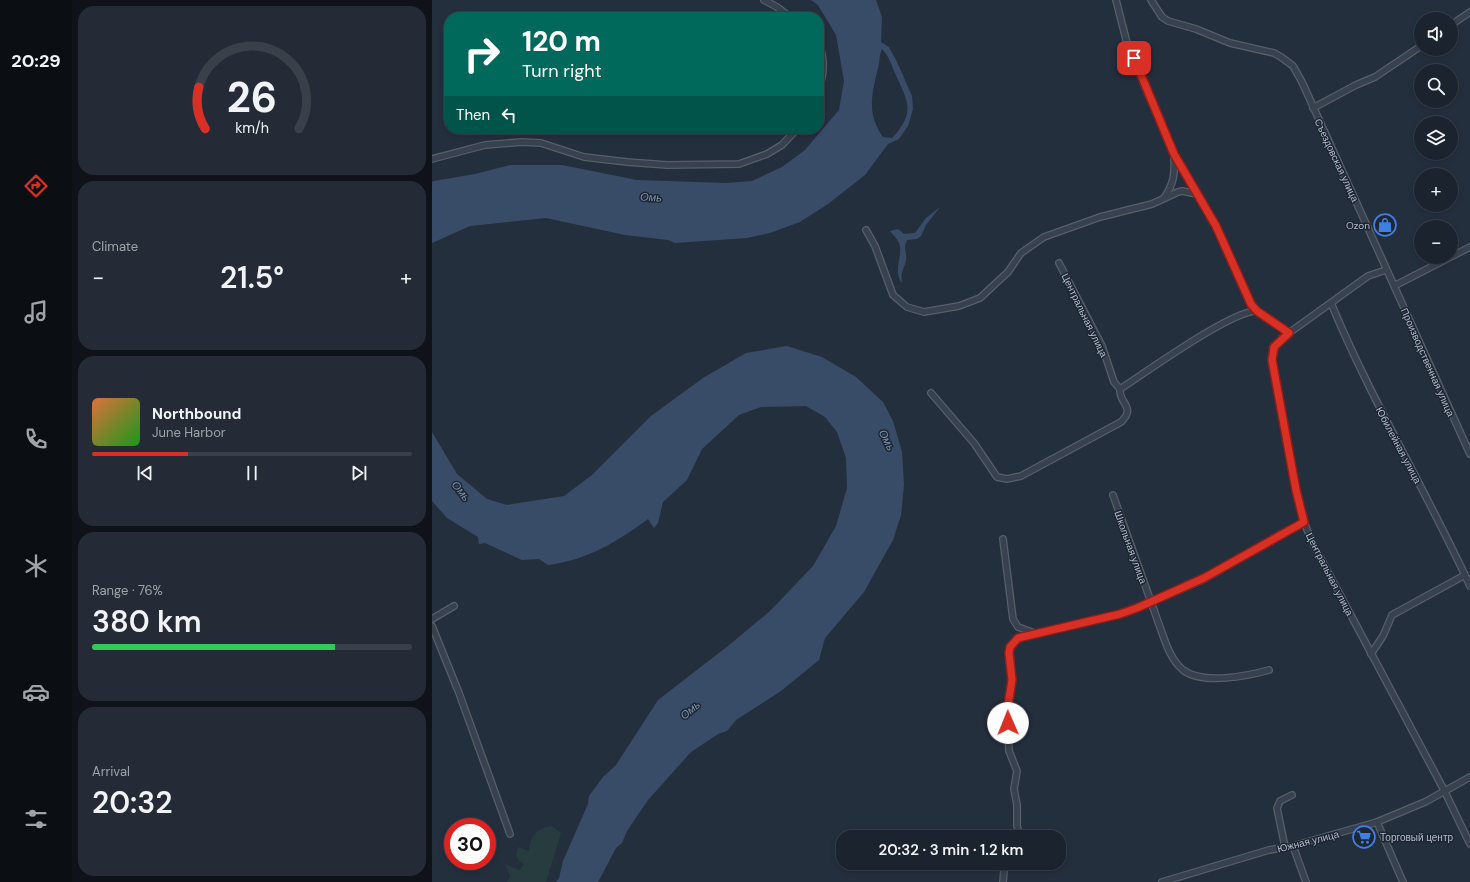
<!DOCTYPE html>
<html lang="en">
<head>
<meta charset="utf-8">
<style>
	body { margin:0; font-family:"DM Sans",sans-serif; background:#242b36; color:#f1f3f6; height:100vh; display:flex; flex-direction:column; font-size:15px; white-space:nowrap }
	* { box-sizing:border-box; margin:0 }
	p { font-size:13px; color:#a0a4aa }
	.icon { flex:none; width:22px; height:22px; fill:none; stroke:currentColor; stroke-width:2; stroke-linecap:round; stroke-linejoin:round }
	.map { position:relative; flex:1; overflow:hidden }
	.sheet { display:flex; flex-direction:column; gap:6px; padding:6px; background:#0f1319; width:360px }
	.sheet>* { flex:none }
	.top-card { position:absolute; left:12px; top:12px; width:380px; height:122px; border-radius:16px; box-shadow:0 2px 6px #0003,0 0 0 1px #39404a; background:#00695c; color:#fff; overflow:hidden }
	.fabs { position:absolute; left:982px; top:12px; display:grid; gap:8px }
	.fabs a { display:grid; place-items:center; width:44px; height:44px; border-radius:50%; background:#1b232e; box-shadow:0 2px 6px #0003,0 0 0 1px #39404a; font-size:20px }
	.speed { position:absolute; left:12px; top:818px; display:flex; gap:8px; font-size:20px; font-weight:700; text-align:center }
	.speed>* { display:grid; place-content:center; width:52px; height:52px; border-radius:50%; background:#1b232e; box-shadow:0 2px 6px #0003,0 0 0 1px #39404a; line-height:1 }
	.speed .limit { border:6px solid #d22; background:#fff; color:#111 }
	.pin { position:absolute; display:grid; place-items:center; width:34px; height:34px; color:#fff; margin:-17px; border-radius:8px; box-shadow:0 2px 6px #0006 }
	.me { position:absolute; width:44px; margin:-22px; rotate:359deg; stroke-linejoin:round; filter:drop-shadow(0 0 3px #0008) }
	.turn { display:flex; align-items:center; gap:14px; height:84px; padding:0 12px; font-size:18px }
	.turn .icon { width:52px; height:52px; stroke-width:2.5 }
	.turn b { display:block; font-size:28px; line-height:34px }
	.then { display:flex; align-items:center; height:38px; padding:0 12px; background:#0003; gap:8px; font-size:15px }
	.big { font-size:30px; font-weight:600; line-height:1.1 }
	.sheet .tile { flex:1; display:flex; flex-direction:column; justify-content:center; gap:6px; min-width:0; padding:0 14px; border-radius:16px; background:#242b36 }
	.sheet .dial { align-items:center; gap:0 }
	.dial svg { height:104px; overflow:visible; fill:none; stroke:#39404a; stroke-width:7; stroke-linecap:round; text-anchor:middle }
	.dial text { fill:#f1f3f6; stroke:none }
	.song { display:flex; align-items:center; gap:12px }
	.cover { width:48px; height:48px; border-radius:6px; background:linear-gradient(135deg,hsl(20 70% 55%),hsl(120 70% 35%)) }
	.played { height:4px; border-radius:2px; background:linear-gradient(90deg,#d93025 30%,#39404a 30%) }
	.keys { display:flex; justify-content:space-around; direction:ltr }
	.heat { display:flex; justify-content:space-between; align-items:center; font-size:22px; direction:ltr }
	.charge { height:6px; border-radius:3px; background:linear-gradient(90deg,#34c759 76%,#39404a 0) }
	.trip { position:absolute; left:404px; top:830px; width:230px; height:40px; border-radius:16px; background:#1b232e; box-shadow:0 2px 6px #0003,0 0 0 1px #39404a; font-weight:600; line-height:40px; text-align:center }
	main { display:flex; flex:1; min-height:0 }
	.dock { display:flex; flex-direction:column; width:72px; justify-content:space-around; align-items:center; background:#0b0e12; color:#a0a4aa }
	.dock .icon { width:28px; height:28px }
	.dock .current { color:#d93025 }
	.dock b { font-size:18px; color:#f1f3f6 }
	.map>svg:first-child { display:block }
	.green { fill:#263c3f }
	.water { fill:#394c67; fill-rule:evenodd }
	.lines { fill:none; stroke-linecap:round; stroke-linejoin:round }
	.minor-casing { stroke:#565f6c; stroke-width:8 }
	.minor { stroke:#38414e; stroke-width:5.5 }
	.route-casing { stroke:#8d1f18; stroke-width:10 }
	.route { stroke:#d93025; stroke-width:7 }
	.labels { text-anchor:middle; stroke-width:3; stroke-linejoin:round; paint-order:stroke }
	.street-label { font-size:10px; fill:#b4bcc9; stroke:#1d2633 }
	.poi-label { font-size:10px; fill:#b4bcc9; stroke:#1d2633; text-anchor:end }
	.water-label { font-size:11px; font-style:italic; fill:#7c92b1; stroke:#1d2633 }
</style>
</head>
<body>
<main>
<nav class="dock">
<b>20:29</b>
<svg class="icon current" aria-label="directions" viewBox="0 0 24 24"><path d="M12 3l9 9-9 9-9-9zM9 14v-3h6M13 9l2 2-2 2"/></svg>
<svg class="icon" aria-label="music" viewBox="0 0 24 24"><path d="M9 18V5l10-2v13"/><circle cx="6" cy="18" r="3"/><circle cx="16" cy="16" r="3"/></svg>
<svg class="icon" aria-label="phone" viewBox="0 0 24 24"><path d="M5 4h4l2 5-3 2q2 4 5 5l2-3 5 2v4C11 20 4 13 5 4z"/></svg>
<svg class="icon" aria-label="climate" viewBox="0 0 24 24"><path d="M12 3v18M4 7l16 10M4 17L20 7"/></svg>
<svg class="icon" aria-label="car" viewBox="0 0 24 24"><path d="M5 17H2v-5l4-1 3-4h7l3 4 3 1v5h-3M9 17h6M6 11h13"/><circle cx="7" cy="17" r="2"/><circle cx="17" cy="17" r="2"/></svg>
<svg class="icon" aria-label="filters" viewBox="0 0 24 24"><path d="M4 7h16M4 17h16"/><circle cx="9" cy="7" r="2"/><circle cx="15" cy="17" r="2"/></svg>
</nav>
<section class="sheet">
<div class="tile dial"><svg viewBox="0 0 100 80">
<path d="M14 69A42 42 0 1 1 86 69"/>
<path d="M14 69A42 42 0 0 1 9 37" stroke="#d93025"/>
<text x="50" y="56" font-size="32" font-weight="700">26</text>
<text x="50" y="72" font-size="11">km/h</text>
</svg></div>
<div class="tile"><p>Climate</p>
<div class="heat"><a>−</a><b class="big">21.5°</b><a>+</a></div>
</div>
<div class="tile">
<div class="song"><i class="cover"></i><div><b>Northbound</b><p>June Harbor</p></div></div>
<div class="played"></div>
<div class="keys"><svg class="icon" aria-label="previous" viewBox="0 0 24 24"><path d="M18 5L8 12l10 7zM5 5v14"/></svg><svg class="icon" aria-label="pause" viewBox="0 0 24 24"><path d="M8 5v14M16 5v14"/></svg><svg class="icon" aria-label="next" viewBox="0 0 24 24"><path d="M6 5l10 7-10 7zM19 5v14"/></svg></div>
</div>
<div class="tile"><p>Range · 76%</p><b class="big">380 km</b><div class="charge"></div></div>
<div class="tile"><p>Arrival</p><b class="big">20:32</b></div>
</section>
<div class="map">
<svg width="1038" height="882" viewBox="0 0 1038 882">
	<rect width="100%" height="100%" fill="#242f3e"/>
	<path class="green" d="M120,826L129,833L114,882H75L78,876L73,864L87,870L92,865L84,857L86,847L97,851C99,835 104,829 120,826Z"/>
	<g class="water">
		<path d="M379,0H444L450,17L449,42L457,47L465,62L480,96L481,109L476,126L467,139L456,144L433,175L396,204L368,222L338,233L315,238L243,243L236,240L193,235L114,218L38,226L0,243V182L2,181L43,174L78,165H130L205,180L294,183L320,181L350,167L373,150L407,110L412,81L404,35L386,5ZM450,49C457,56 459,64 463,73C475,101 485,111 460,138L451,137C434,113 440,94 446,68C448,61 447,55 450,49Z"/>
		<path d="M508,207L494,225L489,236L485,239L475,240C471,247 475,254 474,260C472,270 468,272 470,283C460,270 472,256 467,243C465,238 460,234 458,231L466,229L472,234L483,233L494,218Z"/>
		<path d="M355,346L390,357L424,377L451,402L461,421L470,452L472,485L469,515L461,540L432,592L393,638L387,660L349,691L304,720L295,731L286,734L259,752L216,800L195,831L190,843L184,848L166,882H124L127,878L131,861L156,804L157,796L171,777L184,765L226,700L296,646L338,611L381,566L404,526L415,488L414,458L405,432L393,417L374,406L329,407L307,415L270,449L255,480L231,502L226,523L222,528L216,519C185,542 155,560 116,565L107,559L90,560L53,543L47,544L46,537L15,518L0,501V432L25,474L55,499L75,505L132,496L160,475L219,416L271,378L314,353Z"/>
	</g>
	<g class="lines">
		<g class="minor-casing">
			<g id="minor">
				<polyline points="332,0 345,7 358,17"/>
				<polyline points="684,0 696,47 742,154 784,226 819,304 825,311 857,333"/>
				<polyline points="719,0 730,17 736,21 764,29 798,43 842,53 849,57 861,66 870,82 1038,454"/>
				<polyline points="1019,25 1038,12"/>
				<path d="M387,44C393,60 392,73 387,89"/>
				<polyline points="881,108 924,85 943,77 989,46"/>
				<polyline points="0,159 53,145 90,142 109,143 152,157 195,162 235,165 307,164 335,154 350,145 365,129"/>
				<path d="M732,198C742,184 743,173 742,156"/>
				<polyline points="434,230 443,246 461,295 475,307 492,312 527,306 548,298 576,272 589,253 612,237 668,217 720,204 746,192 750,191 765,194"/>
				<polyline points="627,263 670,346 682,382 688,389"/>
				<polyline points="954,270 936,276 850,338 843,347 840,360 864,490 872,522 881,544 1012,790 1038,844"/>
				<polyline points="962,286 1038,247"/>
				<path d="M899,303C939,400 994,490 1038,586"/>
				<path d="M688,389C713,373 800,310 825,311"/>
				<path d="M499,393L542,443L565,477L575,479L589,476L689,422C705,407 686,403 688,389"/>
				<path d="M681,495L729,630C734,644 739,660 751,670C770,685 816,676 837,670"/>
				<polyline points="571,539 581,619 586,627 605,634"/>
				<polyline points="0,619 22,606"/>
				<polyline points="0,626 27,693 78,834"/>
				<polyline points="939,654 951,636 960,615 1033,575"/>
				<polyline points="945,822 971,882"/>
				<polyline points="588,835 585,826 585,805 582,789 585,771 577,751 575,712 580,680 577,653 578,647 586,638 688,614 705,608 772,579 872,522"/>
				<polyline points="861,846 874,882"/>
				<polyline points="853,847 845,808 848,801 860,795"/>
				<polyline points="571,882 572,870"/>
				<polyline points="730,882 837,850 861,846 945,822 993,802 1038,777"/>
			</g>
		</g>
		<use href="#minor" class="minor"/>
	</g>
	<g class="lines">
		<g class="route-casing">
			<polyline id="route" points="576,723 575,712 580,680 577,653 578,647 586,638 688,614 705,608 772,578 872,522 864,490 840,360 842,347 857,333 825,311 819,304 784,226 742,154 702,58"/>
		</g>
		<use href="#route" class="route"/>
	</g>
	<defs>
		<g id="shop-ring" transform="scale(1.15)"><circle r="9.5" fill="#1d2633" stroke="#3f7fe0" stroke-width="1.5"/><path d="M-5-2.5h2.3a2.7 3.5 0 0 1 5.4 0H5L5.5 6h-11ZM-1.5-2.5h3a1.5 2.3 0 0 0-3 0Z" fill="#3f7fe0"/></g>
		<g id="supermarket-ring" transform="scale(1.15)"><circle r="9.5" fill="#1d2633" stroke="#3f7fe0" stroke-width="1.5"/><path d="M-6-5.5h2.5l.6 2H6L4.5 2H-2.5L-4.4-4H-6ZM-1.5 3.2a1.3 1.3 0 1 0 .1 0ZM3 3.2a1.3 1.3 0 1 0 .1 0Z" fill="#3f7fe0"/></g>
	</defs>
	<g fill-rule="evenodd">
		<use href="#shop-ring" x="953" y="225"/>
		<use href="#supermarket-ring" x="932" y="837"/>
	</g>
	<g class="labels">
		<g class="street-label">
			<text transform="translate(905 160) rotate(65)" y="4">Съездовская улица</text>
			<text transform="translate(653 315) rotate(64)" y="4">Центральная улица</text>
			<text transform="translate(996 362) rotate(66)" y="4">Производственная улица</text>
			<text transform="translate(967 445) rotate(62)" y="4">Юбилейная улица</text>
			<text transform="translate(699 547) rotate(70)" y="4">Школьная улица</text>
			<text transform="translate(898 574) rotate(63)" y="4">Центральная улица</text>
			<text transform="translate(876 841) rotate(-14)" y="4">Южная улица</text>
		</g>
		<g class="poi-label">
			<text x="938" y="229">Ozon</text>
			<text x="948" y="841" text-anchor="start">Торговый центр</text>
		</g>
		<g class="water-label">
			<text transform="translate(219 197) rotate(2)" y="4">Омь</text>
			<text transform="translate(455 440) rotate(64)" y="4">Омь</text>
			<text transform="translate(29 491) rotate(52)" y="4">Омь</text>
			<text transform="translate(258 710) rotate(-40)" y="4">Омь</text>
		</g>
	</g>
</svg>
<div class="fabs">
<a><svg class="icon" aria-label="sound" viewBox="0 0 24 24"><path d="M4 9h4l5-4v14l-5-4H4zM17 9q2 3 0 6"/></svg></a>
<a><svg class="icon" aria-label="search" viewBox="0 0 24 24"><circle cx="10" cy="10" r="6"/><path d="M15 15l6 6"/></svg></a>
<a><svg class="icon" aria-label="layers" viewBox="0 0 24 24"><path d="M12 4l9 5-9 5-9-5zM3 14l9 5 9-5"/></svg></a>
<a>+</a>
<a>−</a>
</div>
<div class="speed"><div class="limit">30</div></div>
<div class="pin" style="left:702px;top:58px;background:#d93025"><svg class="icon" aria-label="arrive" viewBox="0 0 24 24"><path d="M6 21V4h12l-3 4 3 4H6"/></svg></div>
<svg class="me" style="left:576px;top:723px" viewBox="-20 -20 40 40"><circle r="19" fill="#fff"/><path d="M0-13L10 11 0 6-10 11z" fill="#d93025"/></svg>
<div class="trip">20:32 · 3 min · 1.2 km</div>
<div class="top-card">
<div class="turn"><svg class="icon" aria-label="right" viewBox="0 0 24 24"><path d="M7 20v-9h11M14 6l5 5-5 5"/></svg><div><b>120 m</b>Turn right</div></div>
<div class="then">Then<svg class="icon" aria-label="left" viewBox="0 0 24 24"><path d="M17 20v-9H6M10 6l-5 5 5 5"/></svg></div>
</div>
</div>
</main>
</body>
</html>
